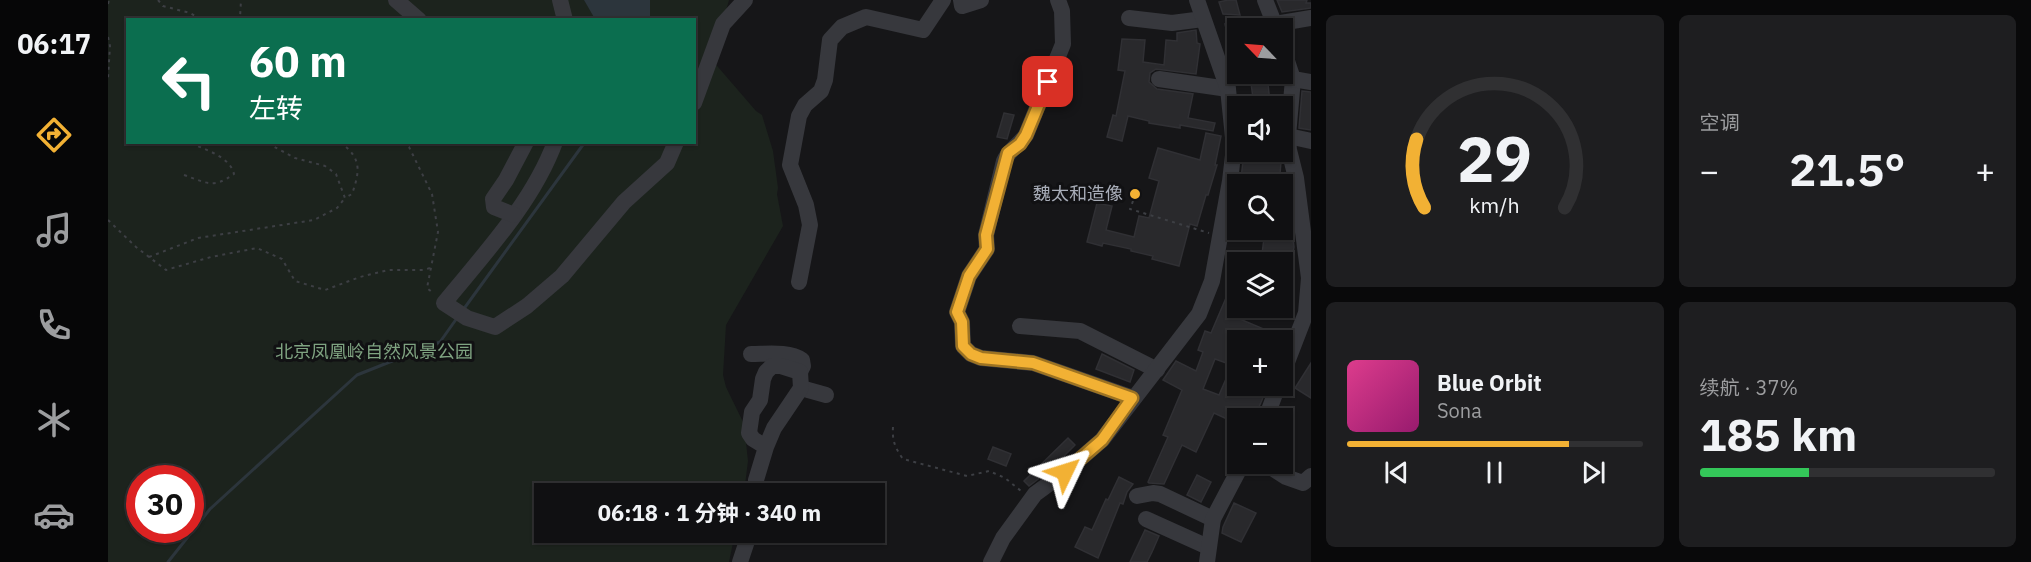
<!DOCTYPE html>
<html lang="zh">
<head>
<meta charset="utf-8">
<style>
	body { margin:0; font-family:"IBM Plex Sans","Noto Sans SC",sans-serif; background:#1e1e20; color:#f1f3f6; height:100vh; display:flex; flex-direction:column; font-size:22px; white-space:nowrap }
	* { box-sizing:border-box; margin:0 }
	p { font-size:20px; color:#9c9d9f }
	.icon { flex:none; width:33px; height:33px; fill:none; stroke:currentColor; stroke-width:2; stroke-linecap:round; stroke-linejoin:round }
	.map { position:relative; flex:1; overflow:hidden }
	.sheet { display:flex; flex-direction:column; gap:15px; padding:15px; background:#09090a; width:720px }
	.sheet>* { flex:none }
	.top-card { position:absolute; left:18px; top:18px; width:570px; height:126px; border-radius:0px; box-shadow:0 2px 4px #0004,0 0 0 2px #303032; background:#0b6e4f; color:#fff; overflow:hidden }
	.needle { width:39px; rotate:295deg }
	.controls { position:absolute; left:1119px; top:18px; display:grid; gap:12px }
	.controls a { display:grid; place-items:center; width:66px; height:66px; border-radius:0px; background:#101012; box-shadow:0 2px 4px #0004,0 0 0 2px #303032; font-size:30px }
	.speed { position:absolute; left:18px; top:465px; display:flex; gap:12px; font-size:30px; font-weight:700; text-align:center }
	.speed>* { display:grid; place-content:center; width:78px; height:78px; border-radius:50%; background:#101012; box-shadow:0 2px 4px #0004,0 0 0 2px #303032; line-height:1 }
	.speed .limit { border:9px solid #d22; background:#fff; color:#111 }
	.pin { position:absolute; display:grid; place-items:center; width:51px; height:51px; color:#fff; margin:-26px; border-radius:12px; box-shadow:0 3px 9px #0006 }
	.me { position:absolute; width:66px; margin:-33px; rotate:49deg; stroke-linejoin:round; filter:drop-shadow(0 0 4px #0008) }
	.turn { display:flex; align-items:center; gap:21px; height:126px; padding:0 24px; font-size:27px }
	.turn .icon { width:78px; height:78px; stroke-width:2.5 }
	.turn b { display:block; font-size:42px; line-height:51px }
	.big { font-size:45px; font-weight:700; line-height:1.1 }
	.sheet .card { flex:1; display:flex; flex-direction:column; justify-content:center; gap:9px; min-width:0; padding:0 21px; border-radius:9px; background:#1e1e20 }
	.sheet .dial { align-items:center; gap:0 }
	.dial svg { height:156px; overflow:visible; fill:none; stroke:#303032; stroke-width:7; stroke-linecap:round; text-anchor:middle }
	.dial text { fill:#f1f3f6; stroke:none }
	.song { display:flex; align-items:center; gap:18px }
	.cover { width:72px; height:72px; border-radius:9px; background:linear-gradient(135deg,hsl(330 70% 55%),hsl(320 70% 35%)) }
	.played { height:6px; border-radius:3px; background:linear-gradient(90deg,#f2b134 75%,#303032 75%) }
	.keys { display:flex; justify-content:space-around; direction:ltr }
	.heat { display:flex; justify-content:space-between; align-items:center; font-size:33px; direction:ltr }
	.charge { height:9px; border-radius:4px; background:linear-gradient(90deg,#34c759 37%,#303032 0) }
	.sheet .tiles { flex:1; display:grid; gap:15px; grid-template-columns:repeat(2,1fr) }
	.trip { position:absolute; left:426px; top:483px; width:351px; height:60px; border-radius:0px; background:#101012; box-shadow:0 2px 4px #0004,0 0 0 2px #303032; font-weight:700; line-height:60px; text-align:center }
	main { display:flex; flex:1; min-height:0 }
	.dock { display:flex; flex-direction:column; width:108px; justify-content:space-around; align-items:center; background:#060607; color:#9c9d9f }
	.dock .icon { width:42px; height:42px }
	.dock .current { color:#f2b134 }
	.dock b { font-size:27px; color:#f1f3f6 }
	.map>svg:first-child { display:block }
	.green { fill:#1c231d; fill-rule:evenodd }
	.water { fill:#2c353c }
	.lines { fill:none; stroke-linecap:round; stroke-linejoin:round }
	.stream { stroke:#2c353c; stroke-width:3 }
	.building { fill:#29292c; stroke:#303034; stroke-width:1.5; fill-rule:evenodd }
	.path { stroke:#3d3f44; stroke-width:2; stroke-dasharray:3 4.5; stroke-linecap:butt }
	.minor { stroke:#37383d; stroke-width:16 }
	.route-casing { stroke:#9d7322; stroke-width:15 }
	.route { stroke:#f2b134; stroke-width:10 }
	.poi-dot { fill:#f2b134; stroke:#111113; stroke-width:2 }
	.labels { text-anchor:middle; stroke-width:6; stroke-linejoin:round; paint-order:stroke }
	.poi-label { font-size:18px; fill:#a8adb8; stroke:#111113; text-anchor:end }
	.park-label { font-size:18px; fill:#7fa381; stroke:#111113 }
</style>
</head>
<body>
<main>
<nav class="dock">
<b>06:17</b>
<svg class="icon current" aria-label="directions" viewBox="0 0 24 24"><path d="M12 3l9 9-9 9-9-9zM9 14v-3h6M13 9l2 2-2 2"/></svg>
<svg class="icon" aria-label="music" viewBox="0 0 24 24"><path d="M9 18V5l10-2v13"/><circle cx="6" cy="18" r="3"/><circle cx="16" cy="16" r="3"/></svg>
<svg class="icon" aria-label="phone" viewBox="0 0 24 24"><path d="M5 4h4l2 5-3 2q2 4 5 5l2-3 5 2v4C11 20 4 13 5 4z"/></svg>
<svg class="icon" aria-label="climate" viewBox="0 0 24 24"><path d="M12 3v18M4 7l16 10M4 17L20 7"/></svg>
<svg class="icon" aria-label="car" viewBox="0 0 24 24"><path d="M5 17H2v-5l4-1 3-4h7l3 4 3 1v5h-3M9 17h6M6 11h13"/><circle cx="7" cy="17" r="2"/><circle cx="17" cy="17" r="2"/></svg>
</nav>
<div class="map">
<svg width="1203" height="562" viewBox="0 0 1203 562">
	<rect width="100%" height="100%" fill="#161618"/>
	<path class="green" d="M0,0H621L604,60L648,111L654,115L665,151L670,188L669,194L675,226L618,325L615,375L618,387L636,424L640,461L636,493L436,494V532L627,533L621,562H0ZM20,20H586V142H20ZM32,478H82V530H32Z"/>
	<polygon class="water" points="476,0 542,0 542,19 487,19"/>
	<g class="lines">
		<g class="stream">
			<polyline points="355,310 477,142"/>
			<polyline points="60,562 102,509 249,375 332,342 349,318"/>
		</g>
	</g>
	<g class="building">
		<polygon points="1120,0 1128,0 1132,15 1115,14 1111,2"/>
		<polygon points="1169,0 1199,0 1198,3 1203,3 1203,8 1174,12"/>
		<polygon points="1130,23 1130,73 1126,74 1118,38 1120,37 1117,24"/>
		<polygon points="1088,30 1089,43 1092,44 1088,74 1048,69 1042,73 1041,82 1049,89 1085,94 1080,118 1107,123 1105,131 1072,125 1072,128 1041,123 1041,121 1020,116 1014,141 999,137 1005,115 1008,116 1017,71 1010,70 1014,39 1037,40 1035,62 1056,65 1058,40 1069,41 1069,33"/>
		<polygon points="1159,74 1162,103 1146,105 1142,76"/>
		<polygon points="1194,91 1203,92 1203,130 1191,128"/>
		<polygon points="896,113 906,115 899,139 889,137"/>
		<polygon points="1098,133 1113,136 1107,165 1109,165 1100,195 1098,195 1089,226 1082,224 1071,266 1044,259 1045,256 1023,251 1023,249 995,243 994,246 979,242 989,203 1004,206 998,230 1026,237 1031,216 1041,218 1051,181 1041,178 1050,148 1092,160"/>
		<polygon points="1136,152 1171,152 1173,162 1172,174 1176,174 1178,184 1169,184 1169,180 1150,180 1150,184 1139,184 1140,179 1133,179"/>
		<polygon points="1174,227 1184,228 1186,247 1179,289 1174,289 1174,262 1153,262 1157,230 1174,230"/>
		<path d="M1118,298L1130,303L1127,317L1177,338L1174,345V340H1130V386H1159L1154,400L1146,418H1130V424L1106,413L1088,452L1074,445L1056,484L1041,483L1040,482L1060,437L1055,435L1074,390L1055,380L1068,361L1088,371L1095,352L1090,350L1097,331L1103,333ZM1107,359L1124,365L1111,395L1095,389Z"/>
		<polygon points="994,354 1026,370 1022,382 988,369"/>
		<polygon points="1203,363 1203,398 1187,388"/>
		<polygon points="960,438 967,445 942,470 921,486 916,481"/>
		<polygon points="885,447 903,454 898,466 880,459"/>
		<polygon points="1089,475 1103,482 1093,502 1079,495"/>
		<polygon points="1011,477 1025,484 1019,492 1015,504 1012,503 990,558 967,547 977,527 984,530 998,499 1000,500"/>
		<polygon points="1126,503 1148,513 1133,542 1114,533 1115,527"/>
		<polygon points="1037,530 1051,536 1044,552 1039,562 1022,562"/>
	</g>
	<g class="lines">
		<g class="path">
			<polyline points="50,0 55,6 82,13 94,20"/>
			<polyline points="0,4 1,0"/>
			<polyline points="129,20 132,18 133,0"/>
			<polyline points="0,37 2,46 0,78"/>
			<path d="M145,142L161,144L187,158L217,166L228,174L237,198L244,194C252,171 254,158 232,142"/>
			<polyline points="295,142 301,147 324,194 330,232 319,288 325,293"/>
			<path d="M76,175C99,183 105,189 126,174C122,156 95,149 80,142"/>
			<polyline points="1025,201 1022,209 1101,233"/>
			<polyline points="0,220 28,247 58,270 103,257 149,248 174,259 187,281 217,290 252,277 280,270 315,270 322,268"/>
			<polyline points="41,257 90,238 206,220 229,208 237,198"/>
			<path d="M785,427C784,440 787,448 795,459L859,476L881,471L897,478L913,491"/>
		</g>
		<g class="minor">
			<polyline points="288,0 311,20"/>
			<polyline points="452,0 457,20"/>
			<polyline points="853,0 854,6 873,0"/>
			<path d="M950,0L954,11L955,44L918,135C911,145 901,150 896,161L878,235L879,249L861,276L849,312L854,322L855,346L863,354L873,358L925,363L1025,398"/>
			<polyline points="1157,0 1168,28"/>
			<polyline points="1021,18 1064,23 1095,19"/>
			<polyline points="1167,24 1203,18"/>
			<polyline points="1174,46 1185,79 1180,136 1181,150 1188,178 1201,278 1198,313 1174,375"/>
			<polyline points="1051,79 1120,89"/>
			<polyline points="1185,79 1203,82"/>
			<polyline points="586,103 615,24 637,0"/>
			<polyline points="1180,136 1203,141"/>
			<path d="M447,142C425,202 376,254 336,303L359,318L387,327L419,306L454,276L516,202L559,163L568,142"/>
			<polyline points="406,215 386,207 385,199 398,180 418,142"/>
			<polyline points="691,282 702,225 698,205 682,165 691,116 697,105 713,91 717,80 722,40 734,27 758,17 815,30 835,0"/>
			<polyline points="912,326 972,331 1049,370"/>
			<path d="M643,354C659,354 681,351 694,360L695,366L692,372"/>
			<polyline points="693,388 718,395"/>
			<polyline points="1158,418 1170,386"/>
			<polyline points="1164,464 1164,468 1178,477 1195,483 1203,476"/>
			<polyline points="647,494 648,480 658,447 666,428 693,388 692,372 673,366 664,366 658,372 655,379 652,400 644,412 641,433 645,439 658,447"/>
			<polyline points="1029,496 1045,493 1052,494 1105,519"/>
			<polyline points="1038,519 1100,547"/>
			<polyline points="632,562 642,532"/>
			<polyline points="883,562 895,538 927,494 957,472 994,440 1091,314 1104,281 1122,181 1126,147 1120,89 1089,0"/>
			<polyline points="1099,562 1105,519 1134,464"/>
		</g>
	</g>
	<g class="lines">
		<g class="route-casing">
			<polyline id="route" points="940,82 918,135 912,144 900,153 878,235 879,249 861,276 849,312 854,322 855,346 863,354 873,358 925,363 1024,398 994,440 957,472"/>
		</g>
		<use href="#route" class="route"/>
	</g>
	<circle class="poi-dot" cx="1027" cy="194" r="6"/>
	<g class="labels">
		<g class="poi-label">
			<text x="1015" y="200">魏太和造像</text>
		</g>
		<g class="park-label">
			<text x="266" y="358">北京凤凰岭自然风景公园</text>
		</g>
	</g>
</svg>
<div class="controls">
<a><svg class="needle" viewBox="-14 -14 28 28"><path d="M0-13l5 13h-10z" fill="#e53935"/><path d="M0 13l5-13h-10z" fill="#9c9d9f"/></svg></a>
<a><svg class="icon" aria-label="sound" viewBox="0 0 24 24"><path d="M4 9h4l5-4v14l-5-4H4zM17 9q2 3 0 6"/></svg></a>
<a><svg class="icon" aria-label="search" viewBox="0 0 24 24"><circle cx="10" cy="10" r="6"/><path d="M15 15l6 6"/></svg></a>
<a><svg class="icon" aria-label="layers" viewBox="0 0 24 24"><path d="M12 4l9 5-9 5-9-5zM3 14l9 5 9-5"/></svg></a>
<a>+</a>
<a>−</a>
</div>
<div class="speed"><div class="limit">30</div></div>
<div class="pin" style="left:940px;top:82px;background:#d93025"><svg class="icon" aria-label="arrive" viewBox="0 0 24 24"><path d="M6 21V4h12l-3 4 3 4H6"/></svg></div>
<svg class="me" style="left:957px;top:472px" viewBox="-20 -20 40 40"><path d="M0-17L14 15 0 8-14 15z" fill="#f2b134" stroke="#fff" stroke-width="4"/></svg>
<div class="trip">06:18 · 1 分钟 · 340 m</div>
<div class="top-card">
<div class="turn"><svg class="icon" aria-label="left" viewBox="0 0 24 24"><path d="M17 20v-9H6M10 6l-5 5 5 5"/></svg><div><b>60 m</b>左转</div></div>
</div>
</div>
<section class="sheet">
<div class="tiles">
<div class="card dial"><svg viewBox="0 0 100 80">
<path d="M14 69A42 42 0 1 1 86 69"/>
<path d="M14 69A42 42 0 0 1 10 34" stroke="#f2b134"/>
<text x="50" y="56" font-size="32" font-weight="700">29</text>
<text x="50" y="72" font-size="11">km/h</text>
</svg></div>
<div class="card"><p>空调</p>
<div class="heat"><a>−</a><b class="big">21.5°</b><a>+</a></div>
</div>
<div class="card">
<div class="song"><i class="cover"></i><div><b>Blue Orbit</b><p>Sona</p></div></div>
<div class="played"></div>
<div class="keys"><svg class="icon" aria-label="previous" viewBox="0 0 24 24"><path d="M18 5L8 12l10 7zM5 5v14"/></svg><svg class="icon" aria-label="pause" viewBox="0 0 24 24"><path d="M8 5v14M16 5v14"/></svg><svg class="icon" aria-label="next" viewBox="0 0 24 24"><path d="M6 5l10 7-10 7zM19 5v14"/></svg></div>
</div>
<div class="card"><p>续航 · 37%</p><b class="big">185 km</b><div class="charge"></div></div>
</div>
</section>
</main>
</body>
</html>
